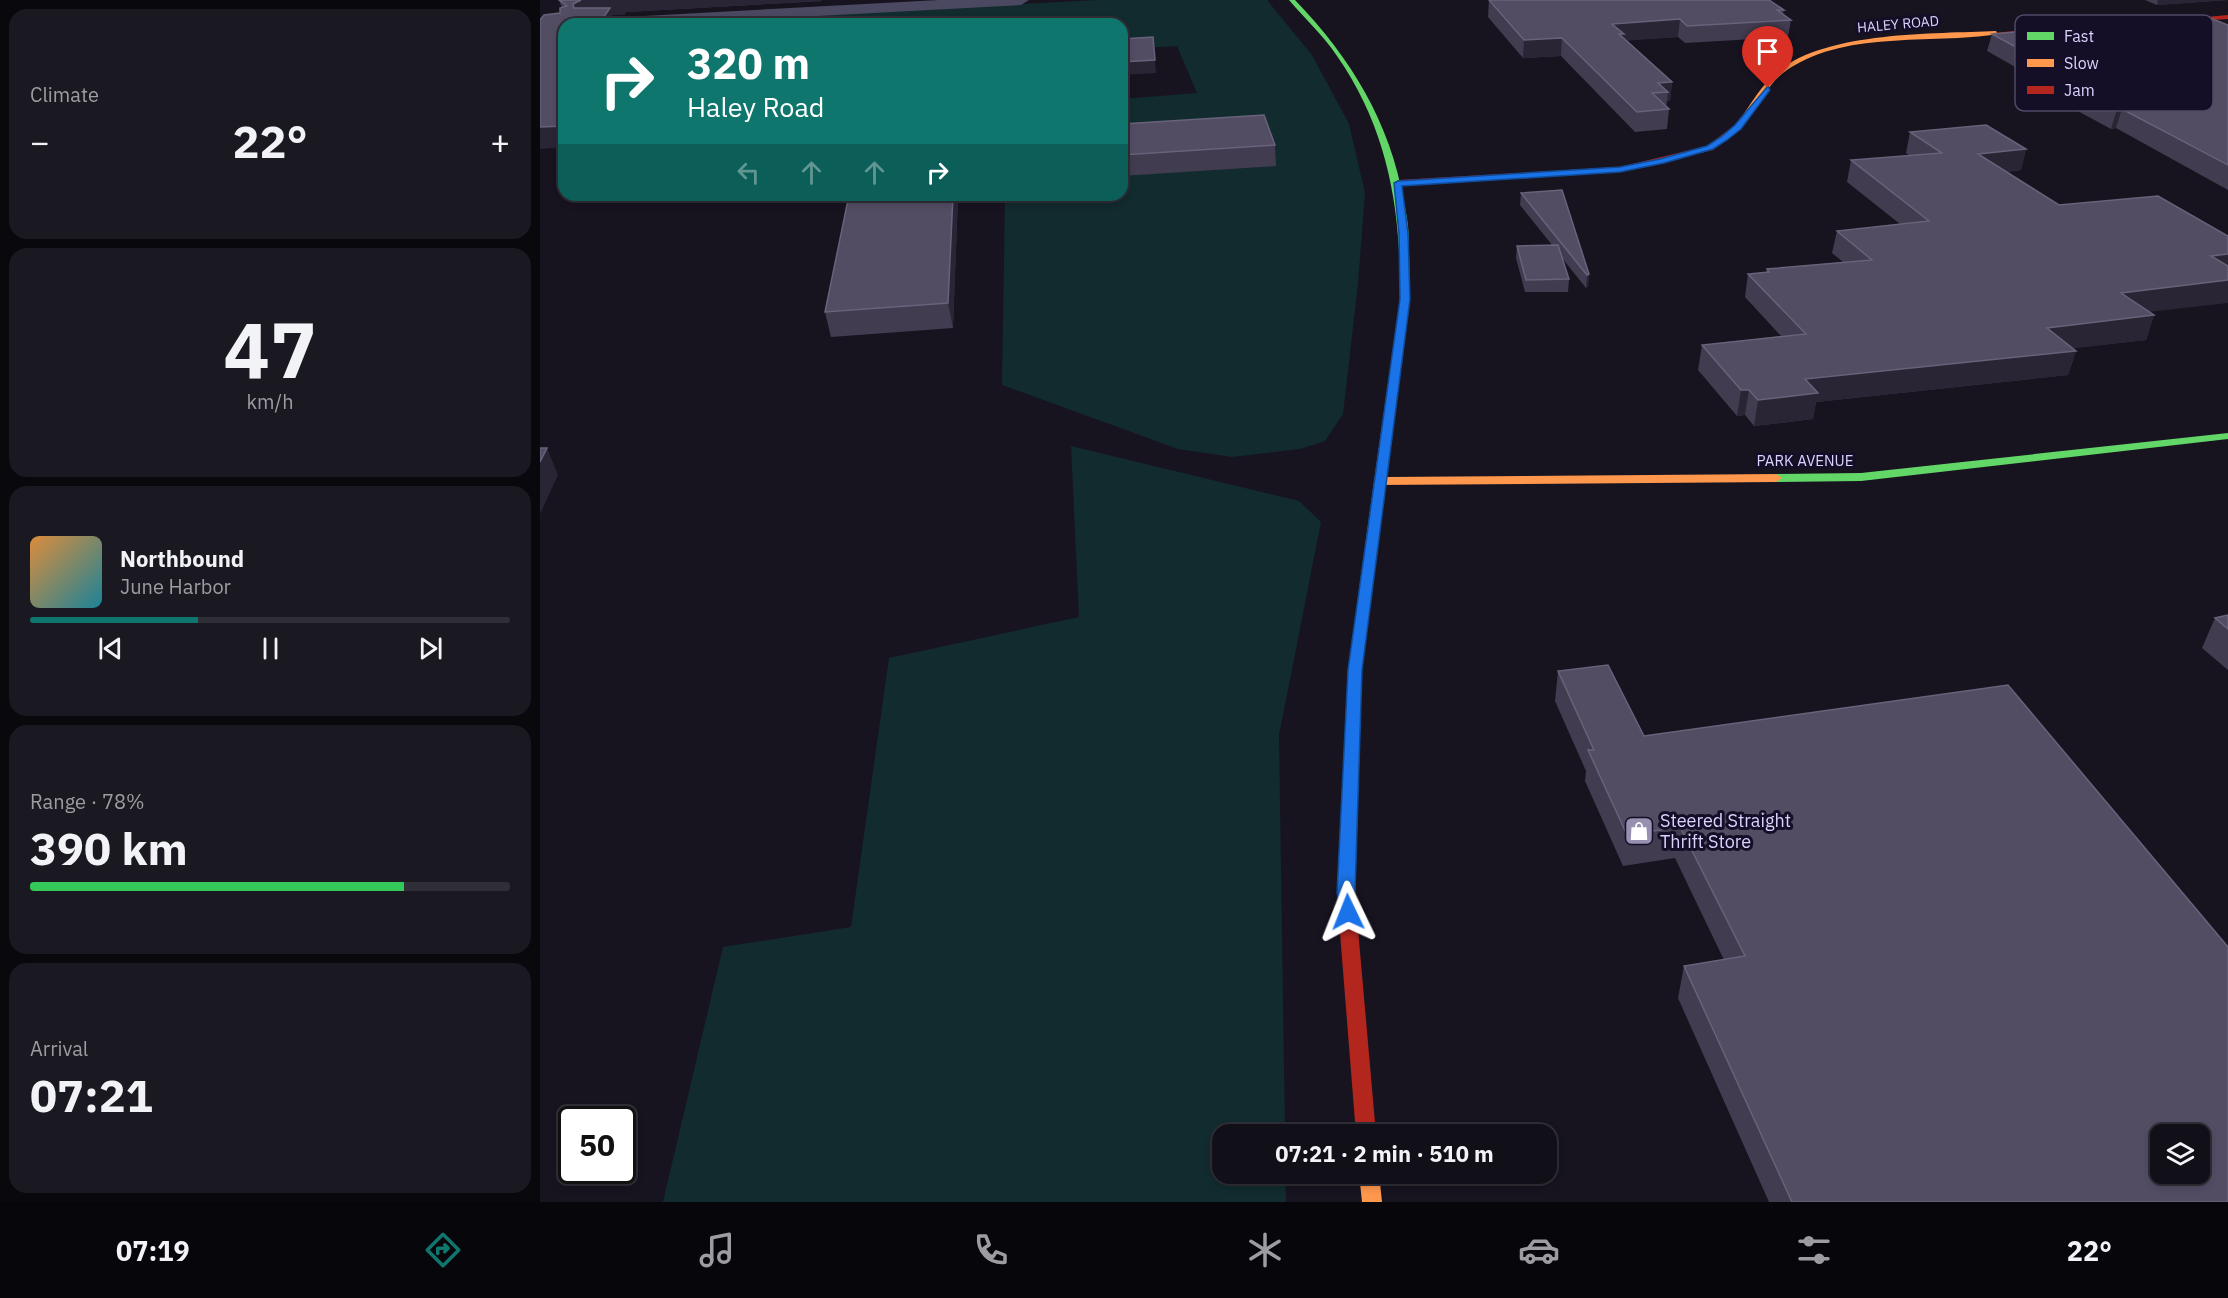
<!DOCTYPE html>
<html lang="en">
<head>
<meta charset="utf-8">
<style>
	body { margin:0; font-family:"IBM Plex Sans",sans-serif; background:#1a1821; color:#f1f3f6; height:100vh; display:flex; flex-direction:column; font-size:22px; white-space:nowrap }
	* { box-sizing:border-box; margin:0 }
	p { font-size:20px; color:#9c9ca2 }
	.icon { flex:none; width:33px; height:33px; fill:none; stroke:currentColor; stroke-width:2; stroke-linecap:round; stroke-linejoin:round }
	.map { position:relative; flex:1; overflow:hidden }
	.panel { display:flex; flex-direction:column; gap:9px; padding:9px; background:#09080d; width:540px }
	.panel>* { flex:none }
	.top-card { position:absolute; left:18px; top:18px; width:570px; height:183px; border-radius:18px; box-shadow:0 3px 9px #0003,0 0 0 2px #302f37; background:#0f766e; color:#fff; overflow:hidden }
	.fabs { position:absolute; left:1610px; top:1124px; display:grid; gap:12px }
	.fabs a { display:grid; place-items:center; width:60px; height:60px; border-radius:12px; background:#110f18; box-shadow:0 3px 9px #0003,0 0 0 2px #302f37; font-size:30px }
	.speed { position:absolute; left:18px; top:1106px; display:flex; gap:12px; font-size:30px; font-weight:700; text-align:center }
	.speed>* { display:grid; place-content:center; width:78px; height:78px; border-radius:50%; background:#110f18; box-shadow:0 3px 9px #0003,0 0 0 2px #302f37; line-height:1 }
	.speed .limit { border:3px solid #111; border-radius:9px; background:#fff; color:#111 }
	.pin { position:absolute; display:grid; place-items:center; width:51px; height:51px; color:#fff; margin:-62px -26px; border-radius:50% 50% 50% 0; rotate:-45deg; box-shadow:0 0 6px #0007 }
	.pin .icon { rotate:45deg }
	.me { position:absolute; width:66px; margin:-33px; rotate:358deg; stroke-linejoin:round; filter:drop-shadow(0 0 4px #0008) }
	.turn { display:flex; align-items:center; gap:21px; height:126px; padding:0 30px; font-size:27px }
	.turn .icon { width:78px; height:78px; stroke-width:2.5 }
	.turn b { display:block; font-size:42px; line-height:51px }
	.lanes { display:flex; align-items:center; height:57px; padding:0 30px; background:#0003; justify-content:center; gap:30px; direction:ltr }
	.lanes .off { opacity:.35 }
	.big { font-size:45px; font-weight:700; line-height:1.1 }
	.panel .tile { flex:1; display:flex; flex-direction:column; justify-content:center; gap:9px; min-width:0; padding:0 21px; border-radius:18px; background:#1a1821 }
	.panel .dial { align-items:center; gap:0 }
	.dial b { font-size:78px; line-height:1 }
	.song { display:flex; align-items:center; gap:18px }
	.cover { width:72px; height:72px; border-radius:9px; background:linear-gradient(135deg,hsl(30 70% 55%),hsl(190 70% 35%)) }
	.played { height:6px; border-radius:3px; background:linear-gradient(90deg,#0f766e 35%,#302f37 35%) }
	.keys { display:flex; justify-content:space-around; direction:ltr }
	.heat { display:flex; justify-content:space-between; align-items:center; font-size:33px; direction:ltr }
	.charge { height:9px; border-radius:4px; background:linear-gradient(90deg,#34c759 78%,#302f37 0) }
	.trip { position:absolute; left:672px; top:1124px; width:345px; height:60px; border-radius:18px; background:#110f18; box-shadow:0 3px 9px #0003,0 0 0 2px #302f37; font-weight:700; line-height:60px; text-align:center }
	.menu { display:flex; height:96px; justify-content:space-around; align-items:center; background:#07060a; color:#9c9ca2 }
	.menu .icon { width:42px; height:42px }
	.menu .on { color:#0f766e }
	.menu b { font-size:27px; color:#f1f3f6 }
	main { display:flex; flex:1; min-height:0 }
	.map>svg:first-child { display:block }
	.green { fill:#122b2e }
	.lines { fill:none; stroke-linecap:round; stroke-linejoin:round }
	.street { fill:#4b4861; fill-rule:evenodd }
	.fast { fill:#63d668; fill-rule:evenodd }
	.slow { fill:#ff974d; fill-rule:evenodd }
	.jam { fill:#b3261e; fill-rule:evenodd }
	.wall { fill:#423c50 }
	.shaded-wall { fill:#2a2535 }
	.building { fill:#524d63; stroke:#68627b; stroke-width:1.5; fill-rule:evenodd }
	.route { fill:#1a73e8; stroke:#114b97; stroke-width:1.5 }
	.labels { text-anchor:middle; stroke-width:6; stroke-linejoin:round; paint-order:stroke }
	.far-street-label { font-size:14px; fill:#dcd3ff; stroke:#140e26 }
	.street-label { font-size:15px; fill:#dcd3ff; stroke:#140e26 }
	.near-poi-label { font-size:18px; fill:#dcd3ff; stroke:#140e26; text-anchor:start }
	.key { fill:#140e26; stroke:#504967; stroke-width:1.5 }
	.key-label { font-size:16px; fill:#dcd3ff }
</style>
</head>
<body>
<main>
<section class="panel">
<div class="tile"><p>Climate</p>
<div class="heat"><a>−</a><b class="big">22°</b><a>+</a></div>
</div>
<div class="tile dial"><b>47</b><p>km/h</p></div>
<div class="tile">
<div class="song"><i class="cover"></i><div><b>Northbound</b><p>June Harbor</p></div></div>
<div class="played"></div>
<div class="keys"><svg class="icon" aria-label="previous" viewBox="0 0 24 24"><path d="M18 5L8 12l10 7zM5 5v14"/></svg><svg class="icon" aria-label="pause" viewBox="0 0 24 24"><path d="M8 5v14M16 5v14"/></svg><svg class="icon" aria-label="next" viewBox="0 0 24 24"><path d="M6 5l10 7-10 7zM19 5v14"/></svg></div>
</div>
<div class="tile"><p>Range · 78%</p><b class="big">390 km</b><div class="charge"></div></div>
<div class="tile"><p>Arrival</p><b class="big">07:21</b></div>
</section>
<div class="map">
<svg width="1688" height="1202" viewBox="0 0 1688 1202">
	<rect width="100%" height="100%" fill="#171420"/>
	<g class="green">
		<polygon points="558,0 727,0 772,55 809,124 825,193 818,284 803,414 785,441 760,449 692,457 638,449 462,385 465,195 582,195 582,99 657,93 637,46 582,49 582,24 254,24 257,16"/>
		<polygon points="531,446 759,501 781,522 739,735 745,1134 682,1134 682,1173 745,1173 746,1202 123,1202 183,947 311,927 349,658 539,617"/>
	</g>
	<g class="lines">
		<polygon class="street" points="399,0 489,0 481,5 132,24 40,24 48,19"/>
		<g class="fast">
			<path d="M749,0H755C811,58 850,122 864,202C867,217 871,238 867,252L859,250C855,179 838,115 797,56C783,35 765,19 749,0Z"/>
			<polygon points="1688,433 1688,439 1321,481 1236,482 1230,478 1236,474 1321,473"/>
			<polygon points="840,478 846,482 822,670 815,895 812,900 806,902 800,900 797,895 808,670 834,482"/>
		</g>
		<g class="slow">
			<path d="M1456,31L1458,34C1390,45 1302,29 1243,73C1228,85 1218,105 1207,121L1200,119C1212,103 1222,84 1237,72C1286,31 1394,34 1456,31Z"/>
			<polygon points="864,247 869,250 870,299 847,477 1236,474 1242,478 1236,482 836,485 834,482 860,299 859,250"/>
			<polygon points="819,1173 839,1173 842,1202 822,1202"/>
		</g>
		<g class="jam">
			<polygon points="1688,15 1688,19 1626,23 1623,21"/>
			<polygon points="1554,24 1556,27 1456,35 1453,33"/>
			<polygon points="1201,117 1208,119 1201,129 1173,150 1080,171 858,186 854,183 858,180 1080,167 1167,146 1195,125"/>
			<polygon points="806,888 812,890 815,895 836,1134 816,1134 797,895 800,890"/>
		</g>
	</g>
	<g class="wall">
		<polygon points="19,0 282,1 86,12 84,15 72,15 20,13 22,8"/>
		<polygon points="949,0 1244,10 1243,14 1251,20 1248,37 1145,43 1138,37 1086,40 1132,82 1130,101 1127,101 1126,107 1129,109 1127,129 1095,132 1021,56 983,58 948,17"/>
		<polygon points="1605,0 1688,0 1617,5"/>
		<polygon points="1688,25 1688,190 1576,128 1571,129 1521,102 1523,94 1447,51 1452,34"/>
		<polygon points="582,124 735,145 736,166 582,176"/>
		<polygon points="1370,132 1486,149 1481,170 1466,172 1609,312 1614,315 1606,340 1533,348 1536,351 1528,375 1276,402 1273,419 1214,426 1205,415 1197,416 1158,370 1162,345 1241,336 1205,297 1208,274 1226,272 1227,269 1303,262 1292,253 1297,231 1360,224 1307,182 1311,160 1370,156 1366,153"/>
		<polygon points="981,193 1049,274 1048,286 1046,288 1022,258 1029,279 1028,292 985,292 976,258 977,246 1012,245 980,205"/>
		<polygon points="418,195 413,328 291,337 285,312"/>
		<polygon points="1688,615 1688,670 1662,648 1675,618"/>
		<polygon points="1018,671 1104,736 1688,1202 1229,1202 1138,998 1144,966 1184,960 1135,858 1083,866 1045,781 1046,771 1015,701"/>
	</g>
	<g class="shaded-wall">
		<polygon points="41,0 282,0 282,1 86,12 84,15 72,15 75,24 59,24 39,22 33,4"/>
		<polygon points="1618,0 1688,0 1617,5"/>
		<polygon points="1140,19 1138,37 1083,41 1072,24"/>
		<polygon points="613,37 616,73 582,75 582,62"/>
		<polygon points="1022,38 1021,56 983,58 984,40"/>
		<polygon points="1132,82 1130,101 1127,101 1128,92 1118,83"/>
		<polygon points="1577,109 1582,109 1576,128 1571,129"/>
		<polygon points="24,126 24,147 0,149 0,127"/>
		<polygon points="1486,149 1481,170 1433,175 1438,154"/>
		<polygon points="413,195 418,195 413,328 408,303"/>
		<polygon points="1688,254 1688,277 1671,256"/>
		<polygon points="1049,274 1048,286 1046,288 1047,275"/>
		<polygon points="1688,280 1688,303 1573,316 1581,293"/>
		<polygon points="1614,315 1606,340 1500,352 1507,328"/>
		<polygon points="1536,351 1528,375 1276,402 1273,419 1214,426 1218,400 1265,379"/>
		<polygon points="1201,390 1209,390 1205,415 1197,416"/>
		<polygon points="7,448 18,475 0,514 0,462"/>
	</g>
	<g class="building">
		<polygon points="19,0 41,0 33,4 34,8 70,8 59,24 24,24 24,126 0,127 0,20 4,15 20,13 20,8 27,6"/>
		<polygon points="949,0 1229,0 1244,10 1237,10 1251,20 1147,26 1140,19 1072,24 1084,34 1079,34 1132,82 1118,83 1128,92 1112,93 1129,109 1097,112 1022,38 984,40"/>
		<polygon points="1665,16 1688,25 1688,165 1582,109 1577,109 1526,83 1540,82 1452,34"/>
		<polygon points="613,37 615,60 582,62 582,39"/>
		<polygon points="724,115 735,145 582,155 582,124"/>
		<polygon points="1446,125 1486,149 1438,154 1519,205 1618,196 1688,236 1688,254 1671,256 1688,266 1688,280 1581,293 1614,315 1507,328 1536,351 1265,379 1278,393 1218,400 1209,390 1201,390 1162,345 1266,334 1208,274 1229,272 1227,269 1332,260 1297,231 1389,221 1311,160 1402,153 1370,132"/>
		<polygon points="1022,190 1049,274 1047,275 981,193"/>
		<polygon points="309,195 413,195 408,303 285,312"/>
		<polygon points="1018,245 1029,279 986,280 977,246"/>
		<polygon points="0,448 7,448 0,462"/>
		<polygon points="1688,615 1688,629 1675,618"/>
		<path d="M1068,665L1104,736L1468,685L1688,947V1202H1252L1144,966L1205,956L1140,827L1087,835L1048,750H1054L1018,671ZM1620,1134H1659V1173H1620Z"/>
	</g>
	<polygon class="route" points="1228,86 1230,90 1201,129 1187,140 1173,149 1124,163 1080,172 862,186 868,234 870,299 822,670 815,893 816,912 814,917 808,919 801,917 797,893 808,670 860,299 859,234 854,183 858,181 1080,167 1120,159 1167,146 1181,137 1195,125"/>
	<defs>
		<g id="shop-square" transform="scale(1.5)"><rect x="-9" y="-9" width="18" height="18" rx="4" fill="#9790b1" stroke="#140e26"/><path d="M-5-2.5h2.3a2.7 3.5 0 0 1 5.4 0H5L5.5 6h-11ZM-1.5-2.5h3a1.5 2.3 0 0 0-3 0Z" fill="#fff"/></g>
	</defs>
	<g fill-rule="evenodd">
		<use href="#shop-square" x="1099" y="831"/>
	</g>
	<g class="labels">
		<g class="far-street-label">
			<text transform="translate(1358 24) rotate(-5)" y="5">HALEY ROAD</text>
		</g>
		<g class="street-label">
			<text x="1265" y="466">PARK AVENUE</text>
		</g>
		<g class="near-poi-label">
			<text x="1120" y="827">Steered Straight<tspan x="1120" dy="21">Thrift Store</tspan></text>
		</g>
	</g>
	<rect x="1475" y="15" width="198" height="96" rx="9" class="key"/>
	<rect x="1487" y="32" width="27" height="8" fill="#63d668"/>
	<rect x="1487" y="59" width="27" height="8" fill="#ff974d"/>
	<rect x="1487" y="86" width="27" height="8" fill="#b3261e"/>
	<g class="key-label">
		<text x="1524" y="42">Fast</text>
		<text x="1524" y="69">Slow</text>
		<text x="1524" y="96">Jam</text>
	</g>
</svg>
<div class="fabs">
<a><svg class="icon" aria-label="layers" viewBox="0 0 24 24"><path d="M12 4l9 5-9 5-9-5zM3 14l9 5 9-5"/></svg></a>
</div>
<div class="speed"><div class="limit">50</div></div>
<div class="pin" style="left:1228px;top:88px;background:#d93025"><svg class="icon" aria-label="arrive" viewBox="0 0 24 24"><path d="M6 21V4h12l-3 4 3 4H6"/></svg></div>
<svg class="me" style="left:808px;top:912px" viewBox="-20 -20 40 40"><path d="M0-17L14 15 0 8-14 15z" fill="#1a73e8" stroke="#fff" stroke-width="4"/></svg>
<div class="trip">07:21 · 2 min · 510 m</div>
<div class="top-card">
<div class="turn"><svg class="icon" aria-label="right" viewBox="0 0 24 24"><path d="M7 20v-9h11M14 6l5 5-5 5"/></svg><div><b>320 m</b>Haley Road</div></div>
<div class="lanes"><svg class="icon off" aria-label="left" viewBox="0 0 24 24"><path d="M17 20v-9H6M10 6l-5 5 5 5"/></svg><svg class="icon off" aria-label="ahead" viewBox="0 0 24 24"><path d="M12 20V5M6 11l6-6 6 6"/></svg><svg class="icon off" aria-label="ahead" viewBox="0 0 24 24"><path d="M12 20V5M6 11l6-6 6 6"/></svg><svg class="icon" aria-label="right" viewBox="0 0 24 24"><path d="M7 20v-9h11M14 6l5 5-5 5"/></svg></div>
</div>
</div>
</main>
<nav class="menu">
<b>07:19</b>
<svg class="icon on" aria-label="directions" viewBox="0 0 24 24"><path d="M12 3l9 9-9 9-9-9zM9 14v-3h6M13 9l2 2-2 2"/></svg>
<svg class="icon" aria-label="music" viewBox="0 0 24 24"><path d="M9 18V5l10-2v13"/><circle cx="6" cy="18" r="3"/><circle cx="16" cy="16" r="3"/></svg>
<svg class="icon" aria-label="phone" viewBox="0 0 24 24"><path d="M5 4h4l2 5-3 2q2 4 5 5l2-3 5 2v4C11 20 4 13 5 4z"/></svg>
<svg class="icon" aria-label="climate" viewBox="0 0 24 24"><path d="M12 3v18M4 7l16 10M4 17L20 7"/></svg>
<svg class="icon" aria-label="car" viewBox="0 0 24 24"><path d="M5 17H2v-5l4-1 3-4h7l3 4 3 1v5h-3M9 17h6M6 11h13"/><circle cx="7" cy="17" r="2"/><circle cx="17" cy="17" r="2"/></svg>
<svg class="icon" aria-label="filters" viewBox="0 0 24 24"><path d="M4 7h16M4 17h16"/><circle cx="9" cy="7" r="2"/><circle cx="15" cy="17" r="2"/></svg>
<b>22°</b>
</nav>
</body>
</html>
